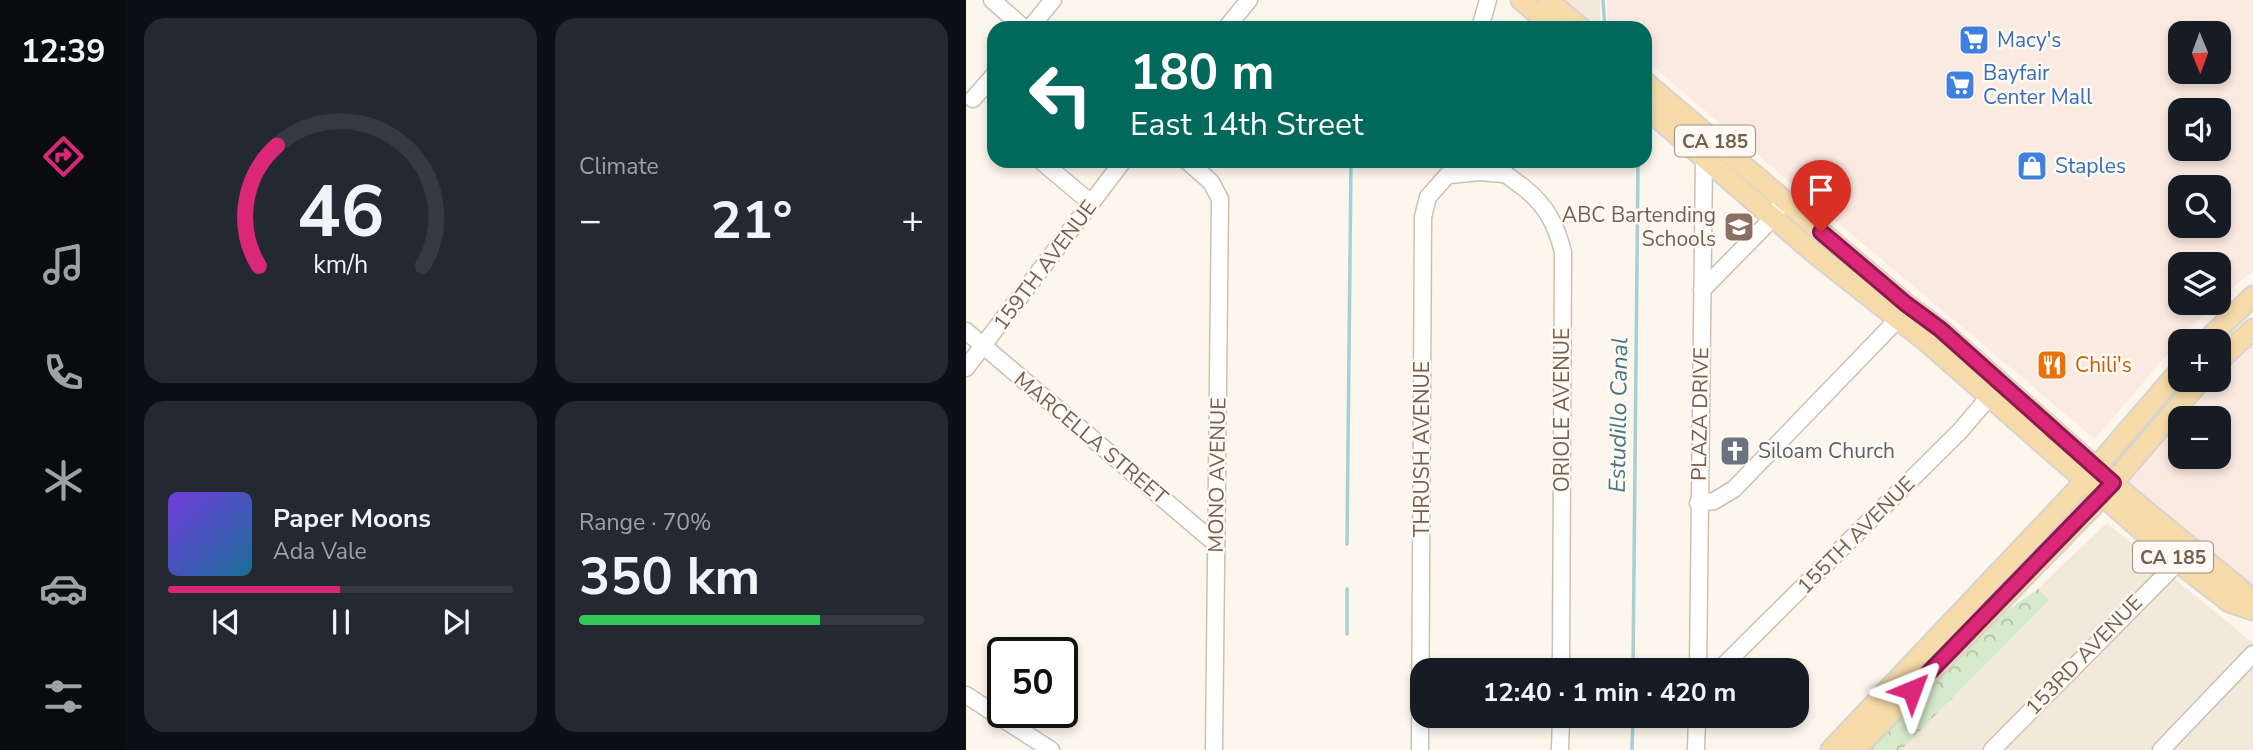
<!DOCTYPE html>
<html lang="en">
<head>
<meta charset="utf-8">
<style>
	body { margin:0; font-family:"Nunito Sans",sans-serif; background:#242831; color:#f1f3f6; height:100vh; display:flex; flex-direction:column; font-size:26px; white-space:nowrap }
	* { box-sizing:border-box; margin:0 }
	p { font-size:23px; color:#9ea1a6 }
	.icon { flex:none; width:38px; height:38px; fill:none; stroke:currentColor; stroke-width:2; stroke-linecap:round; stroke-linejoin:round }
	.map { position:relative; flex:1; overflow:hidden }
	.sheet { display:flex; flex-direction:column; gap:18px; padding:18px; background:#0d0f14; width:840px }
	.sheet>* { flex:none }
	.guide { position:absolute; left:21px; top:21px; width:665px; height:147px; border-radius:21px; box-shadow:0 4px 10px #0003; background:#00695c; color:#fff; overflow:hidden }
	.needle { width:46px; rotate:179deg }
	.tools { position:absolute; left:1202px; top:21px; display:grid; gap:14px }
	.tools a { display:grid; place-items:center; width:63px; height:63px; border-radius:14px; background:#171b24; box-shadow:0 4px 10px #0003; font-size:35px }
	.speed { position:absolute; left:21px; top:637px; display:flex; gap:14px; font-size:35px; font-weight:700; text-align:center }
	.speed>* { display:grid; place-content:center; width:91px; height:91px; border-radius:50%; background:#171b24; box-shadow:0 4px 10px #0003; line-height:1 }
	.speed .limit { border:4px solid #111; border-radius:10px; background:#fff; color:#111 }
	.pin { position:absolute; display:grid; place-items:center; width:60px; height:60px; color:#fff; margin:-72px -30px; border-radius:50% 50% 50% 0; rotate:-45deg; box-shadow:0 0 7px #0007 }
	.pin .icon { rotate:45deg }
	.me { position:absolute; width:77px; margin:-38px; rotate:44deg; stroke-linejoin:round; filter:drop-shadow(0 0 5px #0008) }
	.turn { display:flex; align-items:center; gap:24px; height:147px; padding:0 28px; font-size:32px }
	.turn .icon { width:91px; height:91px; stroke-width:2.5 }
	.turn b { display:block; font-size:49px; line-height:60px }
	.big { font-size:52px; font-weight:700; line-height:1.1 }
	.sheet .card { flex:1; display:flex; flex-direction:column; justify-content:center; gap:10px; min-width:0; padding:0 24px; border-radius:21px; background:#242831 }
	.sheet .dial { align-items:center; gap:0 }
	.dial svg { height:182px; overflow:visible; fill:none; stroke:#363941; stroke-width:7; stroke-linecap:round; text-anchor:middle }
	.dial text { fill:#f1f3f6; stroke:none }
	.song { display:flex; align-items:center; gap:21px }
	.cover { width:84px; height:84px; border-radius:10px; background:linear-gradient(135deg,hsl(260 70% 55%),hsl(200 70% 35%)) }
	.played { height:7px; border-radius:4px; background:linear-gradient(90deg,#db2777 50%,#363941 50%) }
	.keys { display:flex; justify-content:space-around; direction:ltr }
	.heat { display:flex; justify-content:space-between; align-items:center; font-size:38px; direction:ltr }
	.charge { height:10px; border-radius:5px; background:linear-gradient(90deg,#34c759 70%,#363941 0) }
	.sheet .tiles { flex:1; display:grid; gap:18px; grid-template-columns:repeat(2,1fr) }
	.trip { position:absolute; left:444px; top:658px; width:399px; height:70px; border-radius:21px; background:#171b24; box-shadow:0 4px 10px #0003; font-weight:700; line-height:70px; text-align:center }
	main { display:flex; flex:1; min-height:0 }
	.menu { display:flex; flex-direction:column; width:126px; justify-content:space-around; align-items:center; background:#090b0e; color:#9ea1a6 }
	.menu .icon { width:49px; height:49px }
	.menu .on { color:#db2777 }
	.menu b { font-size:32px; color:#f1f3f6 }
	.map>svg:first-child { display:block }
	.residential { fill:#f3e9db }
	.commercial { fill:#fbeae2; fill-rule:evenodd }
	.park { fill:url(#park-crowns) }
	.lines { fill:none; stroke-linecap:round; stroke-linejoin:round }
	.stream { stroke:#a8cfd7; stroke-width:3.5 }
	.minor-casing { stroke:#cebfb2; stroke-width:19 }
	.major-casing { stroke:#d9d2ce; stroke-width:23 }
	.minor { stroke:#fff; stroke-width:16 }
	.major { stroke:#f6dbaa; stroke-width:19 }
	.route-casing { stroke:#8e194d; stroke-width:18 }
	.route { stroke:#db2777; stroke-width:12 }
	.labels { text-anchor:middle; stroke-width:5; stroke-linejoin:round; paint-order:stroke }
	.shield { fill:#fefaf3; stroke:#a08d81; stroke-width:2 }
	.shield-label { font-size:19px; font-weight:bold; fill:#775e50 }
	.shop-label { font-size:21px; fill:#366cbe; stroke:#fefaf3; text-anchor:start }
	.education-label { font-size:21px; fill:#785e54; stroke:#fefaf3; text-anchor:end }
	.street-label { font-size:21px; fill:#775e50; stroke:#fefaf3 }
	.food-label { font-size:21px; fill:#c56008; stroke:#fefaf3; text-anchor:start }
	.worship-label { font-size:21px; fill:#5b616d; stroke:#fefaf3; text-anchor:start }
	.water-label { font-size:23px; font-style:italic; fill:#477782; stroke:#fefaf3 }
</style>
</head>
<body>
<main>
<nav class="menu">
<b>12:39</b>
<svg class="icon on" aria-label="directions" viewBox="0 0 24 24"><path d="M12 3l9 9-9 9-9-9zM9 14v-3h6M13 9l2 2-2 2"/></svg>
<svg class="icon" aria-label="music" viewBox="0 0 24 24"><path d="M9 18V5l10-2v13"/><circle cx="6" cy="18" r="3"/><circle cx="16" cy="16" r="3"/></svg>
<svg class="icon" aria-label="phone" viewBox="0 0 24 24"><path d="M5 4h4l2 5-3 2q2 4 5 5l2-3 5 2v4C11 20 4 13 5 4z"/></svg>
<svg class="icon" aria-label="climate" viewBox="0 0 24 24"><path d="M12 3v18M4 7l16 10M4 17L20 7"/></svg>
<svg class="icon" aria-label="car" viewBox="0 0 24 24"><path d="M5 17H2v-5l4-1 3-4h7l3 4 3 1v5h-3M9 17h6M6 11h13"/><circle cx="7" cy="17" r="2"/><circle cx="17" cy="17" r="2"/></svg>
<svg class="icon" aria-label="filters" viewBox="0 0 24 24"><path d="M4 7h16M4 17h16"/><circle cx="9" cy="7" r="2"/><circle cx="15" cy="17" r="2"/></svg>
</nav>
<section class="sheet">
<div class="tiles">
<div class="card dial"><svg viewBox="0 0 100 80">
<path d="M14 69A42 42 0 1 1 86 69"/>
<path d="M14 69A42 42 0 0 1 22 16" stroke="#db2777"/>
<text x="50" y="56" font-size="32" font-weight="700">46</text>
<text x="50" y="72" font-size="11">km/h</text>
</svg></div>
<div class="card"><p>Climate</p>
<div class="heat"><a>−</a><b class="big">21°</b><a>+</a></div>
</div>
<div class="card">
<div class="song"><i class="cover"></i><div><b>Paper Moons</b><p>Ada Vale</p></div></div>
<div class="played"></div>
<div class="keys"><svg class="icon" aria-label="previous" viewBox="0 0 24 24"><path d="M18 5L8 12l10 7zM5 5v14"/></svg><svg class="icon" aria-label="pause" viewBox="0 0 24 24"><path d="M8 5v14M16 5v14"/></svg><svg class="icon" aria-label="next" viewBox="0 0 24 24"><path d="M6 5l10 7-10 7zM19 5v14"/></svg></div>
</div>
<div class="card"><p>Range · 70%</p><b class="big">350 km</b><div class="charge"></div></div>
</div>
</section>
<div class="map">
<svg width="1287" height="750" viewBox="0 0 1287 750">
	<defs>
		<pattern id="park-crowns" width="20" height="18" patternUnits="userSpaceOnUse" patternTransform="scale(1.75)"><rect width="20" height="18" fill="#d7eacb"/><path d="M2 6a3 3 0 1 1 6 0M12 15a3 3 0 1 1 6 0" fill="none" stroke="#b3c1a7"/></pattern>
	</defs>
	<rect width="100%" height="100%" fill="#fcf6ed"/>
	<g class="residential">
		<polygon points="592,0 634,0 634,28 624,28"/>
		<polygon points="1141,523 1287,643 1287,750 901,750"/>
	</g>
	<g class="commercial">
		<path d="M641,0H1287V271L1253,299V264H1214V303H1250L1227,324L1129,439L679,60V28H642ZM1214,33H1253V72H1214ZM1214,110H1253V149H1214ZM1214,187H1253V226H1214Z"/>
		<polygon points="1287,344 1287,590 1161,485 1214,420 1214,457 1253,457 1253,418 1216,418 1248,380 1253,380 1253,374"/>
	</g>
	<polygon class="park" points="1072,589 1083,600 935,750 901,750 1038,613"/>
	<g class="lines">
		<g class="stream">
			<polyline points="637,0 639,28"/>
			<polyline points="381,544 385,161"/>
			<polyline points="381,634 381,589"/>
			<polyline points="667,670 672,161"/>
			<polyline points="666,750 667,716"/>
		</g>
		<g class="minor-casing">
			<g id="minor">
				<polyline points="26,0 58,28"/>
				<polyline points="64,28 87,0"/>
				<polyline points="260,28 283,0"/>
				<polyline points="514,28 522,0"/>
				<polyline points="7,99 28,75"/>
				<polyline points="75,161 125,203"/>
				<polyline points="221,161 245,182 254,199 248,750"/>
				<path d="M528,161C536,173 545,178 557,187C580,205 590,224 597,252L595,670"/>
				<polyline points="483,175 514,172 537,174"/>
				<polyline points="736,290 798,227 819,200"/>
				<polyline points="0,331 250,544"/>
				<polyline points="0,368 157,161"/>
				<polyline points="732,503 748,501 768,489 932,319"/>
				<polyline points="732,670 738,158"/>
				<polyline points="753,670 994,431 1023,397"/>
				<polyline points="0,695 85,750"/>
				<polyline points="454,750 457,217 462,197 494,161"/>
				<polyline points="594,750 595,716"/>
				<polyline points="730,750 731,716"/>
				<polyline points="1026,750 1212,562"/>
				<polyline points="1195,750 1287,654"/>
			</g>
		</g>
		<g class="major-casing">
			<g id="major">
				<polyline points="555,0 588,28"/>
				<polyline points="582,0 615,28"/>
				<polyline points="679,82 940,304 974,329 1163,497 1278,592 1283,607"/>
				<polyline points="679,107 847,252 961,342 1212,562 1263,602 1287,610"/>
				<polyline points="1240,341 1287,296"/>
				<polyline points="1253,361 1287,329"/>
				<polyline points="865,750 1109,492 1214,370"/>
				<polyline points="889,750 1127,506 1235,380"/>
			</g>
		</g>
		<use href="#minor" class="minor"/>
		<use href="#major" class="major"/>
	</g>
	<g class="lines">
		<g class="route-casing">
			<polyline id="route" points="855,232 940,304 974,329 1147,483 946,690"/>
		</g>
		<use href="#route" class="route"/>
	</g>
	<defs>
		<g id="supermarket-square" transform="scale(1.575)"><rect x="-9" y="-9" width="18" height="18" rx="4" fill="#3f7fe0" stroke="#fefaf3"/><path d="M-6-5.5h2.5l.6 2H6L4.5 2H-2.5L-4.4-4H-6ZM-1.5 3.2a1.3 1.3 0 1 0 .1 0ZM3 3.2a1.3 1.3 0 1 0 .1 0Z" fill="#fff"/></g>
		<g id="shop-square" transform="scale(1.575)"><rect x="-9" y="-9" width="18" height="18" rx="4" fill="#3f7fe0" stroke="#fefaf3"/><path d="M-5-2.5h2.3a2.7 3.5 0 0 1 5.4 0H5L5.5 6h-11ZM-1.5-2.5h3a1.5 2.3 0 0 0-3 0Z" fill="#fff"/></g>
		<g id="school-square" transform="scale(1.575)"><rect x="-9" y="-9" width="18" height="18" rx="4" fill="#8d6e63" stroke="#fefaf3"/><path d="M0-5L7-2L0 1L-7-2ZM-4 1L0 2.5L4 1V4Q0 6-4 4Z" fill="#fff"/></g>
		<g id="restaurant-square" transform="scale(1.575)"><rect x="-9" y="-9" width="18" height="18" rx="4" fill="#e8710a" stroke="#fefaf3"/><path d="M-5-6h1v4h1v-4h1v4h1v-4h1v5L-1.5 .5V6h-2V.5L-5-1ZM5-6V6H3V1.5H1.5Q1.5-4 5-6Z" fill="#fff"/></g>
		<g id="church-square" transform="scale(1.575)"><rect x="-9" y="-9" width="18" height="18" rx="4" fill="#6b7280" stroke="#fefaf3"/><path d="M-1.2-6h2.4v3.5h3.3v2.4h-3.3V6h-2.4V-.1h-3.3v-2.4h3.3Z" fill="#fff"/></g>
	</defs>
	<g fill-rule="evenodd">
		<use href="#supermarket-square" x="1008" y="40"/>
		<use href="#supermarket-square" x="994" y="85"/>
		<use href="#shop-square" x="1066" y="166"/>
		<use href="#school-square" x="773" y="227"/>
		<use href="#restaurant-square" x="1086" y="365"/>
		<use href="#church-square" x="769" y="451"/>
	</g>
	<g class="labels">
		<g class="shield">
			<rect x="709" y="125.5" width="80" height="31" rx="5"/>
			<rect x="1167" y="541.5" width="80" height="31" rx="5"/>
		</g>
		<g class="shield-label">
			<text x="749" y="148">CA 185</text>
			<text x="1207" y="564">CA 185</text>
		</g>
		<g class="shop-label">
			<text x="1031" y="47">Macy's</text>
			<text x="1017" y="80">Bayfair<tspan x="1017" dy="24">Center Mall</tspan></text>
			<text x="1089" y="173">Staples</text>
		</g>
		<g class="education-label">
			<text x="750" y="222">ABC Bartending<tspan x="750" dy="24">Schools</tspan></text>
		</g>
		<g class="street-label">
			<text transform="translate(79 265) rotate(-53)" y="7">159TH AVENUE</text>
			<text transform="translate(596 410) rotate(-90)" y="7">ORIOLE AVENUE</text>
			<text transform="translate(734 414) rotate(-89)" y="7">PLAZA DRIVE</text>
			<text transform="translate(125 438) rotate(40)" y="7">MARCELLA STREET</text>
			<text transform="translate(456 449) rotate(-90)" y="7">THRUSH AVENUE</text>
			<text transform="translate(251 475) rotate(-89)" y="7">MONO AVENUE</text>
			<text transform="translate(890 535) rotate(-45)" y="7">155TH AVENUE</text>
			<text transform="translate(1118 655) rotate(-46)" y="7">153RD AVENUE</text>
		</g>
		<g class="food-label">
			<text x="1109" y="372">Chili's</text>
		</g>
		<g class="worship-label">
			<text x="792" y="458">Siloam Church</text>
		</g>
		<g class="water-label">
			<text transform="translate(652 415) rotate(-89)" y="8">Estudillo Canal</text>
		</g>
	</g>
</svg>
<div class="tools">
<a><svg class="needle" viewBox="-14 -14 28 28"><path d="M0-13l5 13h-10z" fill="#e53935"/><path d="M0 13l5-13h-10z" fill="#9ea1a6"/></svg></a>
<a><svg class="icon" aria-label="sound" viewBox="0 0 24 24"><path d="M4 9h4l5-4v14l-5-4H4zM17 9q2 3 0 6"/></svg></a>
<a><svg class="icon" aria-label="search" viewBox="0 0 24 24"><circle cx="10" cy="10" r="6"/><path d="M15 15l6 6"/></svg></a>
<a><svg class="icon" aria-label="layers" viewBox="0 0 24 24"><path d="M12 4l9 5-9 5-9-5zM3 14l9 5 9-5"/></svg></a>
<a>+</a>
<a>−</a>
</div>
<div class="speed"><div class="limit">50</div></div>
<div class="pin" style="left:855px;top:232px;background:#d93025"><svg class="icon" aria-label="arrive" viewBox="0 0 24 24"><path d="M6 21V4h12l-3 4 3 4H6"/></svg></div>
<svg class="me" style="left:946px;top:690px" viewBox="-20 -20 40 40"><path d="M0-17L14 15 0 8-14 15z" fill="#db2777" stroke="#fff" stroke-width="4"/></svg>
<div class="trip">12:40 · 1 min · 420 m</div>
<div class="guide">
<div class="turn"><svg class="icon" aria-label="left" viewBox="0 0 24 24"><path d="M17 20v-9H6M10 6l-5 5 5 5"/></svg><div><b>180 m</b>East 14th Street</div></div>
</div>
</div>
</main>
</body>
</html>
